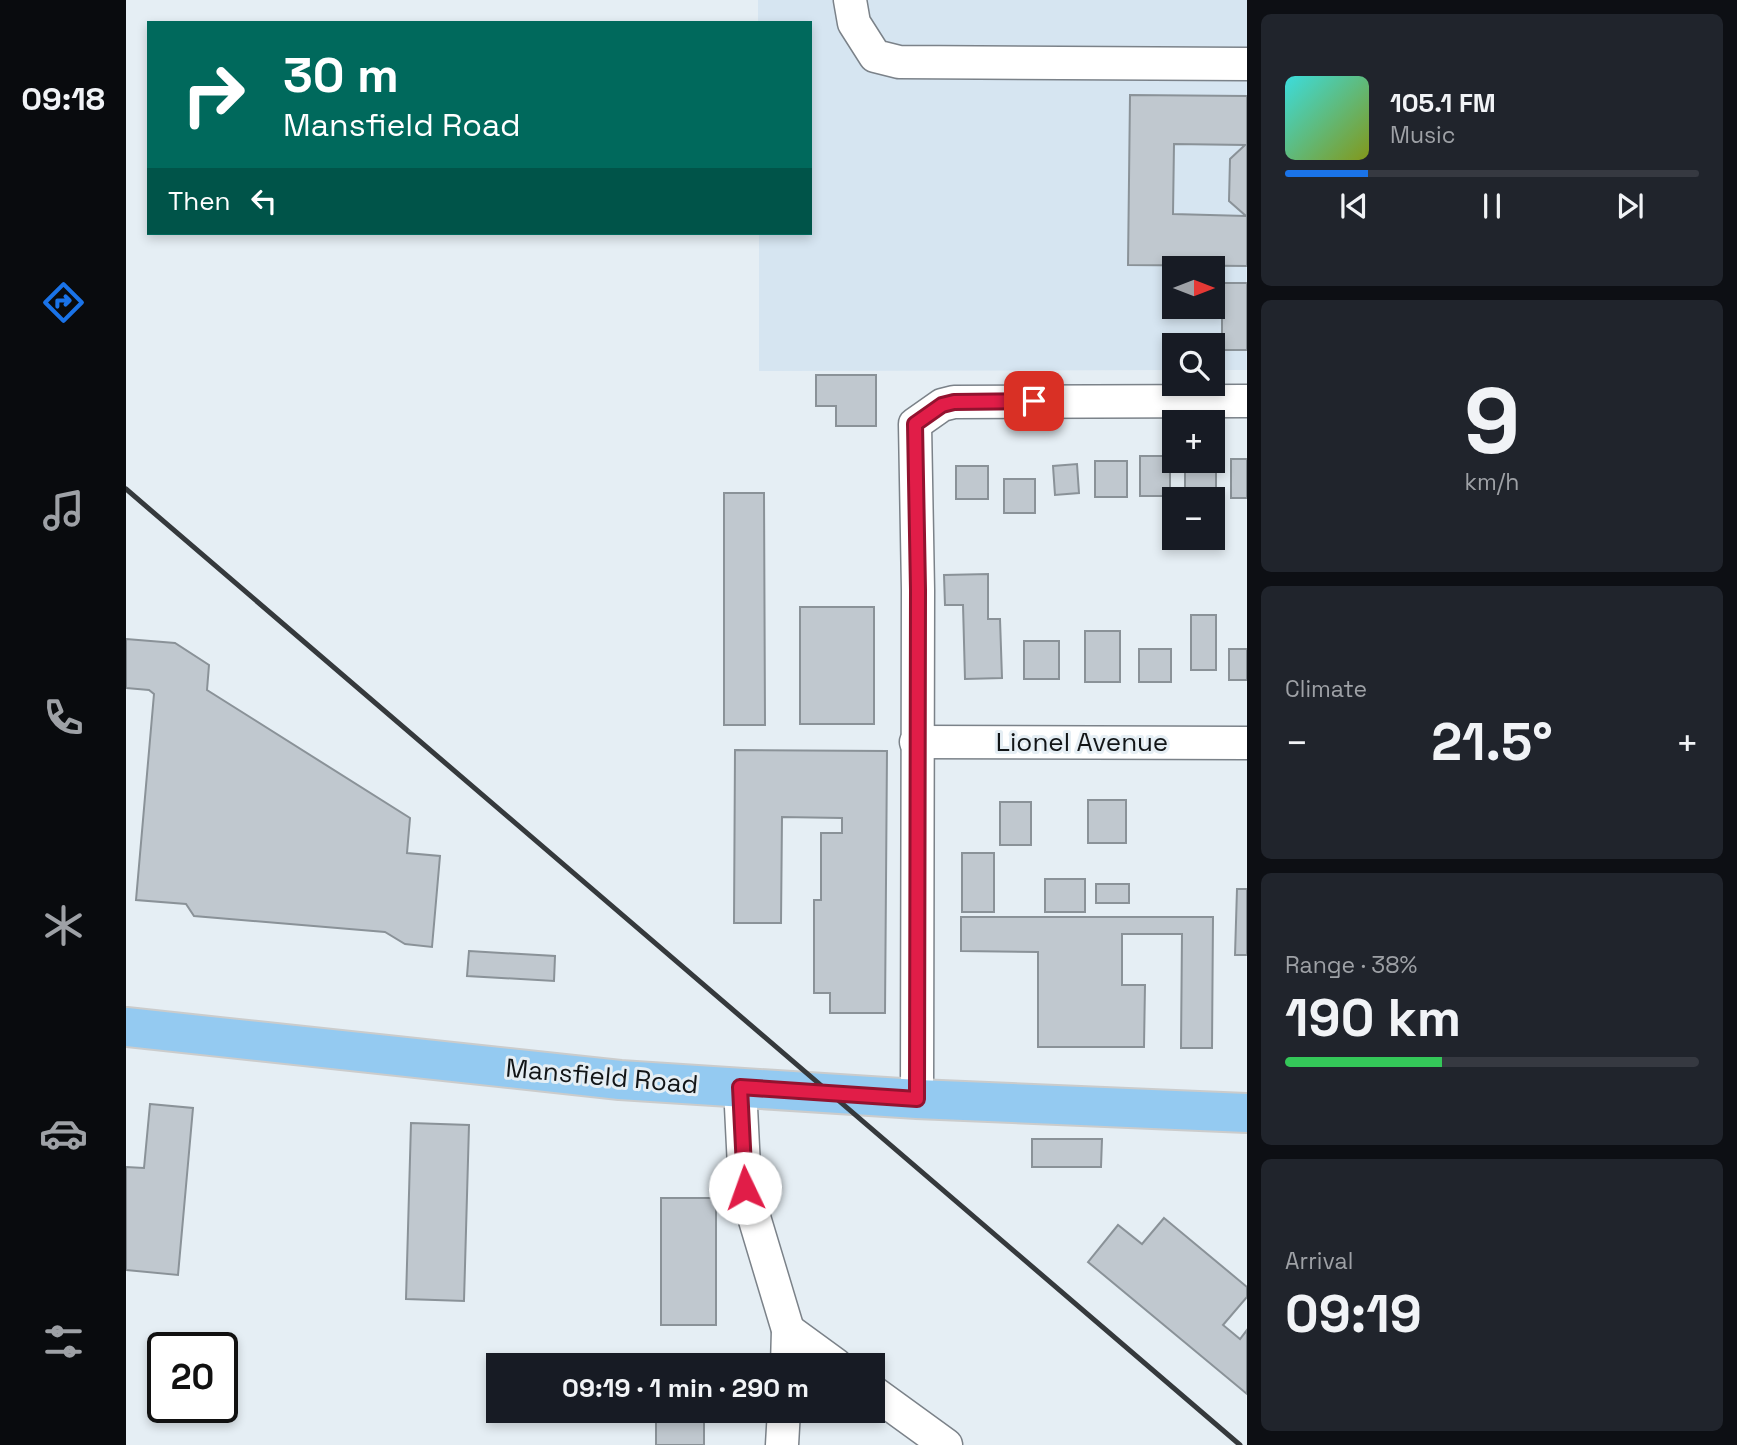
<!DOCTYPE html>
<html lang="en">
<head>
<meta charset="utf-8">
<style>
	body { margin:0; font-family:"Space Grotesk",sans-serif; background:#20242c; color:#f1f3f6; height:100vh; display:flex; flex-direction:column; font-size:26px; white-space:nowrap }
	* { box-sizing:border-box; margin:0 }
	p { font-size:23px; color:#9ea1a6 }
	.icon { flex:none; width:38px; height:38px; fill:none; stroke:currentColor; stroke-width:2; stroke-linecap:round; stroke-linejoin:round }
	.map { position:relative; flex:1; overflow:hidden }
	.drawer { display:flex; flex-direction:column; gap:14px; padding:14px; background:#0d0f14; width:490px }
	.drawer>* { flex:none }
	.top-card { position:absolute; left:21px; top:21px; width:665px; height:214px; border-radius:0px; box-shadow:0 4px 10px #0003; background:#00695c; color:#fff; overflow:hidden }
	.needle { width:46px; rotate:90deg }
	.fabs { position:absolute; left:1036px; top:256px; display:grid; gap:14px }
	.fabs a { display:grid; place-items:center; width:63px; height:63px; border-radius:0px; background:#171b24; box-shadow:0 4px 10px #0003; font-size:35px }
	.speed { position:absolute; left:21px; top:1332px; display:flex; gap:14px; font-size:35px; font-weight:700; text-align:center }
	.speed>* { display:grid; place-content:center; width:91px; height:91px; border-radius:50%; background:#171b24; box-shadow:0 4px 10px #0003; line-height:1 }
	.speed .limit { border:4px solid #111; border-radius:10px; background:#fff; color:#111 }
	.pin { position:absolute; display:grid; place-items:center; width:60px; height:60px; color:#fff; margin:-30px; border-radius:14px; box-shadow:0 4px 10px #0006 }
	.me { position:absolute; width:77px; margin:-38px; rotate:357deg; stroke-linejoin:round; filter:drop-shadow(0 0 5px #0008) }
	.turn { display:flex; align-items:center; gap:24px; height:147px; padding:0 21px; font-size:32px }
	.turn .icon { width:91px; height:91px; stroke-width:2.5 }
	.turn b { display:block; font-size:49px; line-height:60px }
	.then { display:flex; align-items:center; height:66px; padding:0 21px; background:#0003; gap:14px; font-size:26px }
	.big { font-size:52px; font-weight:700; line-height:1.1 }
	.drawer .widget { flex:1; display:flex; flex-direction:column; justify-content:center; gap:10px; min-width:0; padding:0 24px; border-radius:10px; background:#20242c }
	.drawer .dial { align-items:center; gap:0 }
	.dial b { font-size:91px; line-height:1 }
	.song { display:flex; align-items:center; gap:21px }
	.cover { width:84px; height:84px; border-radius:10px; background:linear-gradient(135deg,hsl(180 70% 55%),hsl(70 70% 35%)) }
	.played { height:7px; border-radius:4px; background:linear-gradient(90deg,#1a73e8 20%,#363941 20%) }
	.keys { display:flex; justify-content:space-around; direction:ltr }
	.heat { display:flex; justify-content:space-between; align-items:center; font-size:38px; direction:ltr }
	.charge { height:10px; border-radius:5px; background:linear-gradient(90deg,#34c759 38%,#363941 0) }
	.trip { position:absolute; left:360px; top:1353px; width:399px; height:70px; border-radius:0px; background:#171b24; box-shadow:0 4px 10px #0003; font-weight:700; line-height:70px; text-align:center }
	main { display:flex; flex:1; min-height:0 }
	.tabs { display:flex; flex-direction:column; width:126px; justify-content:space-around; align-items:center; background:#090b0e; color:#9ea1a6 }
	.tabs .icon { width:49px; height:49px }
	.tabs .active { color:#1a73e8 }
	.tabs b { font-size:32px; color:#f1f3f6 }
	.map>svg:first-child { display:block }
	.built { fill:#d6e5f1; fill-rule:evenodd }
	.building { fill:#c0c8cf; stroke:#8a9298; stroke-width:2; fill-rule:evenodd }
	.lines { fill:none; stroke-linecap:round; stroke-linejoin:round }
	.minor-casing { stroke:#7b8289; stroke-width:35 }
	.major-casing { stroke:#cbcccc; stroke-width:42 }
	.minor { stroke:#fff; stroke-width:32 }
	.major { stroke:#94caf1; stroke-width:38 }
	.rail { stroke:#35393c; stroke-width:5 }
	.route-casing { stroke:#92132f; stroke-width:18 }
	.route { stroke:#e11d48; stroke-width:12 }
	.labels { text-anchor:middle; stroke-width:6; stroke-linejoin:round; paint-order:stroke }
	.street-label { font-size:26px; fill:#121517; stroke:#e5eef4 }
</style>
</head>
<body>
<main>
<nav class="tabs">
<b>09:18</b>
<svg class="icon active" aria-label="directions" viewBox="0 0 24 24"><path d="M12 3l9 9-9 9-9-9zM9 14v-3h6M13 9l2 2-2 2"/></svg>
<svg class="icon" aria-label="music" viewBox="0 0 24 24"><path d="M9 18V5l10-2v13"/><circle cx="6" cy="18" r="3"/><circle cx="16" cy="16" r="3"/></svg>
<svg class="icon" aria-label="phone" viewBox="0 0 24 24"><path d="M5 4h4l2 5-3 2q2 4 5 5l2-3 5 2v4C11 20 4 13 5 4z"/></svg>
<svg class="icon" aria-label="climate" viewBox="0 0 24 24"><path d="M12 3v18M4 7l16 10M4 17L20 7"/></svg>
<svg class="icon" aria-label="car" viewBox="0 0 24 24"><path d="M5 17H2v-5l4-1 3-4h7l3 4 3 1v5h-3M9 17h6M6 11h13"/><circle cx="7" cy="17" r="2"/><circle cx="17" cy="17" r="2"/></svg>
<svg class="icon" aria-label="filters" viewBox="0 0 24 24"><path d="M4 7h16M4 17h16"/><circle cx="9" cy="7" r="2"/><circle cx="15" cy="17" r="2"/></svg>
</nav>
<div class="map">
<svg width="1121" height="1445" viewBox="0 0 1121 1445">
	<rect width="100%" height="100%" fill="#e5eef4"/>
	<path class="built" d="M632,0H1121V370H1087V345H1048V370L633,371V233H684V23H632ZM1048,268H1087V306H1048Z"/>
	<g class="building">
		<path d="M1004,95L1121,96V266L1002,265ZM1048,144L1119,145L1104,159L1103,201L1120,216L1047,214Z"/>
		<rect x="1096" y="283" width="25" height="67"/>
		<polygon points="690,375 750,375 750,426 710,426 710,406 690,406"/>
		<rect x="1014" y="456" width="30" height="40"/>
		<polygon points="1087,458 1090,458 1090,492 1059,492 1059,460 1087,460"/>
		<rect x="1105" y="459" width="16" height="39"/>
		<rect x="969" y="461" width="32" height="36"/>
		<polygon points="951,464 953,493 929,495 927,466"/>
		<rect x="830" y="466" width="32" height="33"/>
		<rect x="878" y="479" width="31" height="34"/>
		<polygon points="598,493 638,493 639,725 598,725"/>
		<polygon points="862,574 862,619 874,619 876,678 839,679 837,605 819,605 818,575"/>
		<rect x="674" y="607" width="74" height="117"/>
		<rect x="1065" y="615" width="25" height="55"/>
		<rect x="959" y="631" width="35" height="51"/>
		<polygon points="0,639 49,643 83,665 81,690 284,818 281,853 314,856 306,947 279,944 259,932 68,916 60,904 10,900 28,694 23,690 0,688"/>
		<rect x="898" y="641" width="35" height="38"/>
		<rect x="1013" y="649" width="32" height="33"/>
		<rect x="1103" y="649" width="18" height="31"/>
		<polygon points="609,750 761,751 759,1013 704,1013 704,993 688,993 688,900 695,900 695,833 716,833 716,818 656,817 655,923 608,923"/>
		<rect x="962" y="800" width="38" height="43"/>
		<rect x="874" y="802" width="31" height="43"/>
		<rect x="836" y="853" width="32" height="59"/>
		<rect x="919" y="879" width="40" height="33"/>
		<rect x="970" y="884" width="33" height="19"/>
		<polygon points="1111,889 1121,889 1121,955 1109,955"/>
		<polygon points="835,917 1087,917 1086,1048 1055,1048 1056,934 996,934 996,985 1019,985 1018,1047 912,1047 912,952 835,951"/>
		<polygon points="343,951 429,956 428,981 341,976"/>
		<polygon points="24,1104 67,1108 52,1275 0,1270 0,1167 18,1168"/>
		<polygon points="285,1123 343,1125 338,1301 280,1299"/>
		<polygon points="906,1139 976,1139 975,1167 906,1167"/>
		<rect x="535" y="1198" width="55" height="127"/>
		<polygon points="1038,1218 1121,1287 1121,1297 1097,1325 1114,1339 1121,1330 1121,1394 962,1262 992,1225 1016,1244"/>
		<rect x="530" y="1410" width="48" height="35"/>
	</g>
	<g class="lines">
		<g class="minor-casing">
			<g id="minor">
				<polyline points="724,0 728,23 749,56 773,62 1121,64"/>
				<polyline points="790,742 1121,743"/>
				<polyline points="614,1087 619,1187 662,1330 661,1365"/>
				<polyline points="791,1099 792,590 789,424 816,405 828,402 1121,401"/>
				<polyline points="662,1330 710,1365"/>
				<polyline points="747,1392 820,1445"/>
				<polyline points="656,1445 658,1410"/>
			</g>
		</g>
		<g class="major-casing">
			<polyline id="major" points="0,1027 494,1080 791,1099 1121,1113"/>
		</g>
		<use href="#minor" class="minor"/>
		<use href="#major" class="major"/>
		<polyline class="rail" points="0,489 1114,1445"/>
	</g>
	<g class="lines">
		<g class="route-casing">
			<polyline id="route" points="619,1188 614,1087 791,1099 792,590 789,424 816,405 828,402 908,401"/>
		</g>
		<use href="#route" class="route"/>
	</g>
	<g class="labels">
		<g class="street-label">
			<text x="956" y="751">Lionel Avenue</text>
			<text transform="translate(476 1076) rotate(5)" y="9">Mansfield Road</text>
		</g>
	</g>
</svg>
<div class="fabs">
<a><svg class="needle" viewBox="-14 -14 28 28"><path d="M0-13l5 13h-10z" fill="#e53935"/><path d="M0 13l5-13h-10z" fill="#9ea1a6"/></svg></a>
<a><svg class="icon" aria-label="search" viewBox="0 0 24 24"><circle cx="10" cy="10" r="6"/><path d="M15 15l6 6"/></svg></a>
<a>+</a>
<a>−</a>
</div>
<div class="speed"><div class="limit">20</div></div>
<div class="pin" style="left:908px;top:401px;background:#d93025"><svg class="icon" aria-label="arrive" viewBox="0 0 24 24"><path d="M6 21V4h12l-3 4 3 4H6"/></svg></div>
<svg class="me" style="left:619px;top:1188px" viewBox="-20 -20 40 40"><circle r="19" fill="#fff"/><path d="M0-13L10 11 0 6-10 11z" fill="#e11d48"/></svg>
<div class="trip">09:19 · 1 min · 290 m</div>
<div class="top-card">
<div class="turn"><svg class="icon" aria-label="right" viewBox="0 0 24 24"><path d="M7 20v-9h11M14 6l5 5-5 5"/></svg><div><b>30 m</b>Mansfield Road</div></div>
<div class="then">Then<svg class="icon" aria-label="left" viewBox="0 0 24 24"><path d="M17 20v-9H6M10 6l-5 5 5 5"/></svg></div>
</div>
</div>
<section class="drawer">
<div class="widget">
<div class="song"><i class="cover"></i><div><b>105.1 FM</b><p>Music</p></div></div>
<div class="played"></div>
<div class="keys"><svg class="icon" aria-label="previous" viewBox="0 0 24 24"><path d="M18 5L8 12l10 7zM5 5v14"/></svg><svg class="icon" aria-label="pause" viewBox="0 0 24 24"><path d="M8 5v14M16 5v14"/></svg><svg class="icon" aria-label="next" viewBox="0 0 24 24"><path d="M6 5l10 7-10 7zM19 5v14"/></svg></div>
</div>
<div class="widget dial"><b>9</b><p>km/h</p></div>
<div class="widget"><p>Climate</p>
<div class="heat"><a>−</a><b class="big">21.5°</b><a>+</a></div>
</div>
<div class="widget"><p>Range · 38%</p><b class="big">190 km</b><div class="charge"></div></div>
<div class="widget"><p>Arrival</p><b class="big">09:19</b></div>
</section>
</main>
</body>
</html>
